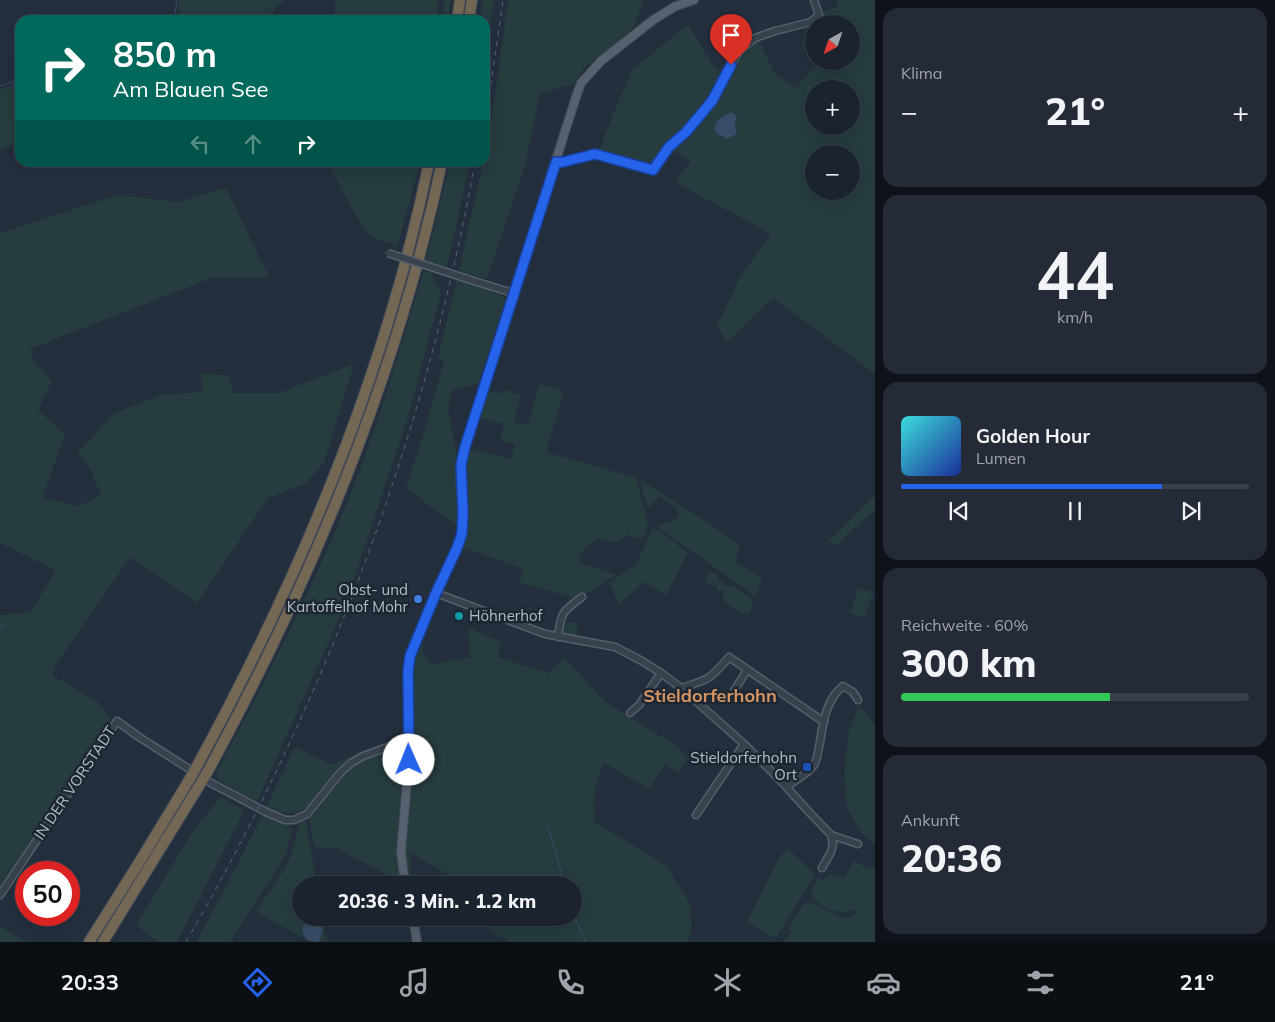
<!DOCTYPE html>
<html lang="de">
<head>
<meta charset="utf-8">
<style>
	body { margin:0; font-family:Mulish,sans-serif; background:#242b36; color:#f1f3f6; height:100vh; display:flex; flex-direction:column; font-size:19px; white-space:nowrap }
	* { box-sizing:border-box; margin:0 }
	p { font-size:16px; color:#a0a4aa }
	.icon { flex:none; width:28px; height:28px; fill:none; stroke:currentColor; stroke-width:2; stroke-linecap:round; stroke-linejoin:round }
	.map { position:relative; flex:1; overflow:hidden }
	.sheet { display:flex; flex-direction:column; gap:8px; padding:8px; background:#0f1319; width:400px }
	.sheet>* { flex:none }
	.top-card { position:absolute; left:15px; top:15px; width:475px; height:152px; border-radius:15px; box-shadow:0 5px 20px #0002,0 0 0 1px #39404a; background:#00695c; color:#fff; overflow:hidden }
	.needle { width:32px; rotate:220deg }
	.tools { position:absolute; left:805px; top:15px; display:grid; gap:10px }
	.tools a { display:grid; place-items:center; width:55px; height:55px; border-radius:50%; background:#1b232e; box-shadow:0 5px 20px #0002,0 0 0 1px #39404a; font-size:25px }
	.speed { position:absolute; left:15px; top:861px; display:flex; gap:10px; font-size:25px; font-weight:700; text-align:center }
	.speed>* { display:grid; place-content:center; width:65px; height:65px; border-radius:50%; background:#1b232e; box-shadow:0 5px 20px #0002,0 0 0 1px #39404a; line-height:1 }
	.speed .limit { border:8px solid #d22; background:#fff; color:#111 }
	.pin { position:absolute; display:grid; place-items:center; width:42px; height:42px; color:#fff; margin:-51px -21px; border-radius:50% 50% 50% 0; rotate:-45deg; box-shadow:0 0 5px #0007 }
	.pin .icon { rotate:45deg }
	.me { position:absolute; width:55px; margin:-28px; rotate:359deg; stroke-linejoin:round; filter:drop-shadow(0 0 4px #0008) }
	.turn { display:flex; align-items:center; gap:18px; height:105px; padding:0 15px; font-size:22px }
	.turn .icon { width:65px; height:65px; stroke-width:2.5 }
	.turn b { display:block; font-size:35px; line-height:42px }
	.lanes { display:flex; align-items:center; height:48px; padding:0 15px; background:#0003; justify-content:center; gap:25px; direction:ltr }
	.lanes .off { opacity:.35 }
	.big { font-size:38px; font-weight:800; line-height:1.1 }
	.sheet .tile { flex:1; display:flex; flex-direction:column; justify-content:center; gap:8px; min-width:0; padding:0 18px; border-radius:15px; background:#242b36 }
	.sheet .dial { align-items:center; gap:0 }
	.dial b { font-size:65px; line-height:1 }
	.song { display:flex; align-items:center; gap:15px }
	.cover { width:60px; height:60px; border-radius:8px; background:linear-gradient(135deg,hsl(180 70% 55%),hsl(230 70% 35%)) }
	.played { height:5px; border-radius:2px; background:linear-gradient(90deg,#2563eb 75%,#39404a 75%) }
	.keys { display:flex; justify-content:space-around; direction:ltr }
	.heat { display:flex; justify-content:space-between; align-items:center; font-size:28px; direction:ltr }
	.charge { height:8px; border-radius:4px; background:linear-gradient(90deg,#34c759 60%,#39404a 0) }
	.trip { position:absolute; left:292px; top:876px; width:290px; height:50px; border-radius:25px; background:#1b232e; box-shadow:0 5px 20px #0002,0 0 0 1px #39404a; font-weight:800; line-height:50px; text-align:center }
	.dock { display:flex; height:80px; justify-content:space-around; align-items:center; background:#0b0e12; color:#a0a4aa }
	.dock .icon { width:35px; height:35px }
	.dock .current { color:#2563eb }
	.dock b { font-size:22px; color:#f1f3f6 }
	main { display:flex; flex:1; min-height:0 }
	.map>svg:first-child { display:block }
	.green { fill:#263c3f; fill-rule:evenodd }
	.water { fill:#394c67 }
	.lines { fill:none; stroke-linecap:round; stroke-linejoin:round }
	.stream { stroke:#394c67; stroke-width:1 }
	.minor-casing { stroke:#565f6c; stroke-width:9 }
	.major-casing { stroke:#414a57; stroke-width:10 }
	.highway-casing { stroke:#434c59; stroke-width:12 }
	.minor { stroke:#38414e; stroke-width:6 }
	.major { stroke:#56606e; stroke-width:8 }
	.highway { stroke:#746855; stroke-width:10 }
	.rail { stroke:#5a6575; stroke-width:1; stroke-dasharray:5 5; stroke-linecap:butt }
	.minor-bridge-casing { stroke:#565f6c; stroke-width:9; stroke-linecap:butt }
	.highway-bridge-casing { stroke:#434c59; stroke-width:12; stroke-linecap:butt }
	.minor-bridge { stroke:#38414e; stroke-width:6 }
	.highway-bridge { stroke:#746855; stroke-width:10 }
	.route-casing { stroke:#184099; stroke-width:12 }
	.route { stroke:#2563eb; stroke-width:9 }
	.shop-dot { fill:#3f7fe0; stroke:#1d2633; stroke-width:2 }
	.culture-dot { fill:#0f9aa8; stroke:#1d2633; stroke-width:2 }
	.transit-dot { fill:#1a4fb4; stroke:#1d2633; stroke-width:2 }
	.labels { text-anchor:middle; stroke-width:5; stroke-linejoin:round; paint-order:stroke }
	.poi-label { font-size:15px; fill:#b4bcc9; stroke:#1d2633; text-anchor:end }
	.street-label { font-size:15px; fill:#b4bcc9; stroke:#1d2633 }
	.quarter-label { font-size:18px; font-weight:bold; fill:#d59563; stroke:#1d2633 }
</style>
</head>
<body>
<main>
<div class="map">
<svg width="875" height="942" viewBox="0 0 875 942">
	<rect width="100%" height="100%" fill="#242f3e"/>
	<g class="green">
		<polygon points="179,0 284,0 264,20 179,20"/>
		<polygon points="335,0 438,0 437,20 335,20"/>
		<polygon points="444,0 451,0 448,20 444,20"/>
		<polygon points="483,0 494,0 485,70 485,20 480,20"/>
		<polygon points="508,0 643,0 635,25 621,39 584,68 575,83 540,94 524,169 487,279 459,271 483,163 485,162 485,151 493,108"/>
		<path d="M836,0H875V374L773,298L727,342L717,326L740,277L771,234L675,182L691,161L667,148L652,165L599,150L631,71L688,24L712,65L725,77L740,52L759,40L773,72L795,88L822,61H851V24H821V12L838,6ZM814,89H851V126H814ZM726,114L737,117L735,124L737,134L727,139L717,134L714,129L718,120ZM814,154H851V191H814Z"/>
		<polygon points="20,83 20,143 0,150 0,89"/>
		<path d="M328,162L420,163L397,248C390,241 380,242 372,236C355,220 341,185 328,165Z"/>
		<polygon points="450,163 470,163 447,267 426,261"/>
		<polygon points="226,188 269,277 214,277 30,349 33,360 52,381 38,410 65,435 42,498 79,506 101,495 89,467 77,453 115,413 161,395 202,392 201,374 228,375 233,393 279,393 354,364 324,463 305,484 268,498 197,603 130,557 55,666 53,676 98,702 111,719 0,890 0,615 31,612 55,572 49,567 0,543 0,233 118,195 178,202"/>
		<path d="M424,271L432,274L441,293L406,424L345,605L257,802L217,780L218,777L216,773C263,686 307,599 345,508C377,431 399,350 424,271Z"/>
		<polygon points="457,279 482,287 506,298 478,384 451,391 448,412 458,460 455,475 458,527 406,488 428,420 444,361 438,358"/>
		<path d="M539,384L564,391L546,452L637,478C638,484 639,491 641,498C645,511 653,527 641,539L627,535L615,543L598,538C587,544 582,549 579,562L616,575L577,599L519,582L523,569L462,547L467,515L464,480L468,449L511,459L515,444L500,440L504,424L480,418L489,391L501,394L503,389L521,395L514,422L528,425Z"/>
		<polygon points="641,480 704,520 740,546 735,562 762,578 756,596 657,527 669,521 673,522 679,515 677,509 659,496 648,509 641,485"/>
		<polygon points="873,497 875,500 875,509 837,545 827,542"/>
		<polygon points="652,529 658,530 688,553 666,595 644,582 619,604 609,583 637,563"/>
		<path d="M712,572L717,574L719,582H724L727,587L733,585L752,600L753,604L749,614C741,614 727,605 722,598L725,591H719L717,590L716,584L711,586L706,582L707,575Z"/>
		<polygon points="858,588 873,592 864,618 850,613"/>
		<polygon points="564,623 578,623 576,637 564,635 562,632"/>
		<path d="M470,628L501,642L498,657L548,673L565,658L605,702L680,748L687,759L679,773L665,764L649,789L604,763C595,782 591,801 595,822L670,868C673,881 681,887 687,899C693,911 692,930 688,942H511L470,918H574V885H465L409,852L412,885H408L404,861L411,672L424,639L422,649L430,665L471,657L468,632Z"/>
		<polygon points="859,706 875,724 875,844 863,835 848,810 844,780 849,730"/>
		<path d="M295,747L332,765L354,755C345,763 336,770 328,780C308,806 302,823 266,808Z"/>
		<path d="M402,747L406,750L398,859L402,884L384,873L336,848L315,847C313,838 309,825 310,817C311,808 321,801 326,795C352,761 361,758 402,747Z"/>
		<polygon points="221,797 244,811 177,942 158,942 136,925 195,828"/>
		<polygon points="263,815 288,825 291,830 286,855 230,942 196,942 212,913"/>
		<path d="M301,820L305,821L307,827L317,885H301V918H323L327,942H310L256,912C267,894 281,877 290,858C296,846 295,831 301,820Z"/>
		<polygon points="787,848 815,874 776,938 747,922 779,858"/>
		<path d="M854,861L865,867L875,869V942H784L792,931L788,929L804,903C819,901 832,919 848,917C851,917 856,913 859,912L855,909C840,917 817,907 810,893L819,877L823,881L831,874L845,877Z"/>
		<polygon points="0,926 26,942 0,942"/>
	</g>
	<g class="water">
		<polygon points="731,112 737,116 735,124 737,134 727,139 717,134 714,129 718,120"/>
		<path d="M311,922C316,921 320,925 323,929L319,942C309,942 300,937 303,926Z"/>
	</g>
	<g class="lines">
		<g class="stream">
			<polyline points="174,20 177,0"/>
			<polyline points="0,86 20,80"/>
			<polyline points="0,627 4,625"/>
			<polyline points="548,827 565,885"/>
			<polyline points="574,916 586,942"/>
		</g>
		<g class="minor-casing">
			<g id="minor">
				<polyline points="556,162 563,162 595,154 653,170 669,147 686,132 712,101 739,51 755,38 775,31 811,22 819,15 814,0"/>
				<polyline points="477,282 513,293"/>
				<polyline points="436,593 545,634 615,647 642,661 661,673 681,688 744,744 781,781 808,811 831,835 833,843 831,852 822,868"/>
				<path d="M558,637C561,612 562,612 582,597"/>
				<path d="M681,688C708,680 711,679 729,657L824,722"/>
				<polyline points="734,691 747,670"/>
				<polyline points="630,713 639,705 661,673"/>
				<path d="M787,787C795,780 808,774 814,765C818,758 818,750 820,742C823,722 826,700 843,686L853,692L858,700"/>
				<polyline points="696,815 744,744"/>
				<polyline points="831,835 858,844"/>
				<polyline points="0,895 117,721 139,737 211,783 266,812 285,820 294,820 307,814 340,773 351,763 363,756 396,744 408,742"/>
			</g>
		</g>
		<g class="major-casing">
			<g id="major">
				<polyline points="405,885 401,851 409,760 408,671 410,655 419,632 457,548 462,533 463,512 460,478 461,465 465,447 576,97 581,83 601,61 653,20 676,6 694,0"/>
				<polyline points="413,918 417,942"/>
			</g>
		</g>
		<g class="highway-casing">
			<g id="highway">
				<polyline points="457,20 460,0"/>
				<polyline points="469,20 472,0"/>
				<path d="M198,764C301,575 386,373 429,162"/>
				<path d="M208,771C312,580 397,376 442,162"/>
				<polyline points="89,942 140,861 189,780"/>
				<polyline points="103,942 199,786"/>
			</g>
		</g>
		<use href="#minor" class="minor"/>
		<use href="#major" class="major"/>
		<use href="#highway" class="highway"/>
		<g class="rail">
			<polyline points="485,125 503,0"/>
			<path d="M186,942C325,702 426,435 475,162"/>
		</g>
		<g class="minor-bridge-casing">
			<polyline id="minor-bridge" points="388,253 477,282"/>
		</g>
		<g class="highway-bridge-casing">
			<g id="highway-bridge">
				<polyline points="189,780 198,764"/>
				<polyline points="199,786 208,771"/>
			</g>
		</g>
		<use href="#minor-bridge" class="minor-bridge"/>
		<use href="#highway-bridge" class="highway-bridge"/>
	</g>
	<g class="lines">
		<g class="route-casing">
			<polyline id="route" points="409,760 408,671 410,656 436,593 457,548 462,533 463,512 461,465 465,447 556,162 563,162 595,154 653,170 669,147 686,132 712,101 731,65"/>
		</g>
		<use href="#route" class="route"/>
	</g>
	<circle class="shop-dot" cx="418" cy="599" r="5"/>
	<circle class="culture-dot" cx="459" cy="616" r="5"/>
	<rect class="transit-dot" x="802" y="762" width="10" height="10" rx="2.5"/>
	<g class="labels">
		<g class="poi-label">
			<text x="408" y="595">Obst- und<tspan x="408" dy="17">Kartoffelhof Mohr</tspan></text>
			<text x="469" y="621" text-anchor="start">Höhnerhof</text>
			<text x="797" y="763">Stieldorferhohn<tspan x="797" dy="17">Ort</tspan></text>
		</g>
		<g class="street-label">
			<text transform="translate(75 783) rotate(-56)" y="5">IN DER VORSTADT</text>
		</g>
		<g class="quarter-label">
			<text x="710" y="702">Stieldorferhohn</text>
		</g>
	</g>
</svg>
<div class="tools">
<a><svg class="needle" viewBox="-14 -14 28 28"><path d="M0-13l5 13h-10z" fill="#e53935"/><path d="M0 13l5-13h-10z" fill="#a0a4aa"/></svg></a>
<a>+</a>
<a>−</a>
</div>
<div class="speed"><div class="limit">50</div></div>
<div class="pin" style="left:731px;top:65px;background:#d93025"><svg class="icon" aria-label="arrive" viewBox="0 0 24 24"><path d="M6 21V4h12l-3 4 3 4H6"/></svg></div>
<svg class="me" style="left:409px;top:760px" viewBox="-20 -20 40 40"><circle r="19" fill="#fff"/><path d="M0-13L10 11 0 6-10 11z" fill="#2563eb"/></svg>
<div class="trip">20:36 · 3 Min. · 1.2 km</div>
<div class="top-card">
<div class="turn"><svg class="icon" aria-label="right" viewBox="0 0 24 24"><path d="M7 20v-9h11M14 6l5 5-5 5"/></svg><div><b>850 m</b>Am Blauen See</div></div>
<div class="lanes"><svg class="icon off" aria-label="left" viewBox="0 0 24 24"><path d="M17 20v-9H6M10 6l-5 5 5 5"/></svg><svg class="icon off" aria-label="ahead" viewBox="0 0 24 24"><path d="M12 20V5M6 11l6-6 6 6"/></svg><svg class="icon" aria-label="right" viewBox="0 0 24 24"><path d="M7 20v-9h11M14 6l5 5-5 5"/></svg></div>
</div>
</div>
<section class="sheet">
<div class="tile"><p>Klima</p>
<div class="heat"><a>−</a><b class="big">21°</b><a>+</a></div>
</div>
<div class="tile dial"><b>44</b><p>km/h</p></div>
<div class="tile">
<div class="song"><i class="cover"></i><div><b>Golden Hour</b><p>Lumen</p></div></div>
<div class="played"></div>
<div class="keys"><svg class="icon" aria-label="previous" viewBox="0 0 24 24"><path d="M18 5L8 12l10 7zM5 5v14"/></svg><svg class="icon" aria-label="pause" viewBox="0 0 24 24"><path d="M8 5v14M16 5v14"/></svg><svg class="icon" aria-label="next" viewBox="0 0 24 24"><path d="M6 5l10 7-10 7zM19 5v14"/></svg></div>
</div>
<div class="tile"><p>Reichweite · 60%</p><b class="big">300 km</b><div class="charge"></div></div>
<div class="tile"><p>Ankunft</p><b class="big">20:36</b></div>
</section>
</main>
<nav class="dock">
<b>20:33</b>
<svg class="icon current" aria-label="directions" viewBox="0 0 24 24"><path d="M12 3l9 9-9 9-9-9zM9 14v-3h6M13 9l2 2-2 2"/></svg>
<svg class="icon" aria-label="music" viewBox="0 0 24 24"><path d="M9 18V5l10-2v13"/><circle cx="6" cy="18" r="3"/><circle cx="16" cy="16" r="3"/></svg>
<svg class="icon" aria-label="phone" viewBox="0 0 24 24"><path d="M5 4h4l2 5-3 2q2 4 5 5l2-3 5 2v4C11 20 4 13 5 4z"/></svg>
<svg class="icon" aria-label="climate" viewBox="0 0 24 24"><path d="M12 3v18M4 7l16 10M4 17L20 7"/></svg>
<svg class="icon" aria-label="car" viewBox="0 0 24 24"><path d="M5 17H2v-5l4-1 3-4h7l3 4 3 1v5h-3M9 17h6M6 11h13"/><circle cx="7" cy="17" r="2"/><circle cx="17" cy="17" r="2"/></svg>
<svg class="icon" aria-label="filters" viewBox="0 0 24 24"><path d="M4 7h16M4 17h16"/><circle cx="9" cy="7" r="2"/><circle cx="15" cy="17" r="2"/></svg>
<b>21°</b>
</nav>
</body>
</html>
